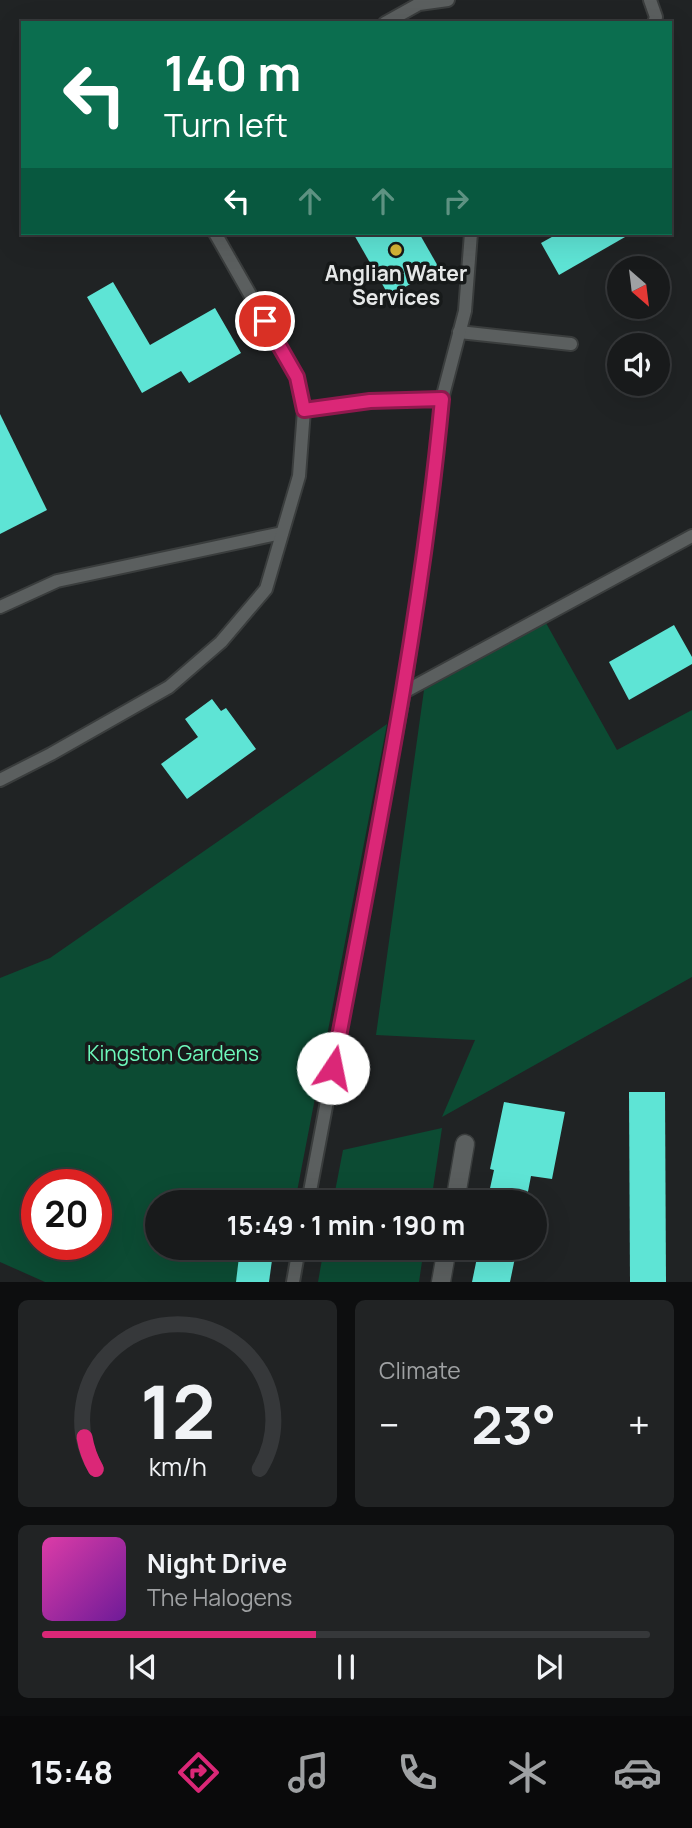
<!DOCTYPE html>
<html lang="en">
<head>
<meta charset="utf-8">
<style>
	body { margin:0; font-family:Manrope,sans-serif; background:#212324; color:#f1f3f6; height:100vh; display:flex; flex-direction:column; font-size:26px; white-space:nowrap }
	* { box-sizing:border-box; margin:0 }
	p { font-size:23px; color:#9fa1a3 }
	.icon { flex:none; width:38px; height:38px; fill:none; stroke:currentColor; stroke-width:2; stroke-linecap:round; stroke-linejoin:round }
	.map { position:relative; height:1282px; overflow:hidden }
	.panel { display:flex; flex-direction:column; gap:18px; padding:18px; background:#0d0e0f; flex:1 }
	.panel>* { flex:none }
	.top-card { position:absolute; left:21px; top:21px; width:651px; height:214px; border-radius:0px; box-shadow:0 7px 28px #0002,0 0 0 2px #36383a; background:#0b6e4f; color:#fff; overflow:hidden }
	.needle { width:46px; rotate:152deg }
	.tools { position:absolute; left:607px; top:256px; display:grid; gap:14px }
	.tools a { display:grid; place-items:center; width:63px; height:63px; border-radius:50%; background:#181a1b; box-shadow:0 7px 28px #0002,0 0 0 2px #36383a; font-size:35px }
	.speed { position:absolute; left:21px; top:1169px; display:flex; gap:14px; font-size:35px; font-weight:700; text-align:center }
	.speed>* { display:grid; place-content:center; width:91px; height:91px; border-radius:50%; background:#181a1b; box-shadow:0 7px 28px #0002,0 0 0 2px #36383a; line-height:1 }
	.speed .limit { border:10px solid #d22; background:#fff; color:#111 }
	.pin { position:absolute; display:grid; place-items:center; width:60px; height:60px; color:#fff; margin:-30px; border:4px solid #fff; border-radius:50%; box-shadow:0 2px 7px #0007 }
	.me { position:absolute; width:77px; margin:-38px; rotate:11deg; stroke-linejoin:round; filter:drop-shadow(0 0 5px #0008) }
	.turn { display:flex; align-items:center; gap:24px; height:147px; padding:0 28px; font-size:32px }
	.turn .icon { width:91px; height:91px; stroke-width:2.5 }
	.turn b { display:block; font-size:49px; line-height:60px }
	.lanes { display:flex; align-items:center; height:66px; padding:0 28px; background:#0003; justify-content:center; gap:35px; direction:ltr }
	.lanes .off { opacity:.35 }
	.big { font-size:52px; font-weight:700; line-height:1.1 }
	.panel .widget { flex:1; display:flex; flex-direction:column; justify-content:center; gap:10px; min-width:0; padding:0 24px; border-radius:10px; background:#212324 }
	.panel .dial { align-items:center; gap:0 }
	.dial svg { height:182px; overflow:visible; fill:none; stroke:#36383a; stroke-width:7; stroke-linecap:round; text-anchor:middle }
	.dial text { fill:#f1f3f6; stroke:none }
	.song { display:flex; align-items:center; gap:21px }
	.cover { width:84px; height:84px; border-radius:10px; background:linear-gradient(135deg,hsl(320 70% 55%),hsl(280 70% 35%)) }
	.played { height:7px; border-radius:4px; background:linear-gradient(90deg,#db2777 45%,#36383a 45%) }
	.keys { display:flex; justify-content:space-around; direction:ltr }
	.heat { display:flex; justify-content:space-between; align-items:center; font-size:38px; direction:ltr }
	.panel .tiles { flex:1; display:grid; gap:18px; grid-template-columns:1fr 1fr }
	.widget:last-child { grid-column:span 2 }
	.trip { position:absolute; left:145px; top:1190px; width:402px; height:70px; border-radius:35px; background:#181a1b; box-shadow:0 7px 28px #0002,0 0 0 2px #36383a; font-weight:700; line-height:70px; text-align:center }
	.dock { display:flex; height:112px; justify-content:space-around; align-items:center; background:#0a0a0b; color:#9fa1a3 }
	.dock .icon { width:49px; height:49px }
	.dock .active { color:#db2777 }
	.dock b { font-size:32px; color:#f1f3f6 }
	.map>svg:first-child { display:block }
	.green { fill:#0c4b33; fill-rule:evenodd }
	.building { fill:#5ee4d5 }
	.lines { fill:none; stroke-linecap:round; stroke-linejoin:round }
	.lane-casing { stroke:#3a3d3d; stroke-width:16 }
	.street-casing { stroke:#3a3d3d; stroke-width:21 }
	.lane { stroke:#5b5f5f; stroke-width:12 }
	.street { stroke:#5b5f5f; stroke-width:18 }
	.route-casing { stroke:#8e194d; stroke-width:18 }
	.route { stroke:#db2777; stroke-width:12 }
	.poi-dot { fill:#d5b535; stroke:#171a1a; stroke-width:2.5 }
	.labels { text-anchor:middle; stroke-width:7; stroke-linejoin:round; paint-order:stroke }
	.poi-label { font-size:21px; font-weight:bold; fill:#e6e8e8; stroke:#171a1a }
	.park-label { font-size:21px; fill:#6df8bb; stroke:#171a1a }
</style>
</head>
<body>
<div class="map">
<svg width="692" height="1282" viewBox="0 0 692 1282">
	<rect width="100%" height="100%" fill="#202324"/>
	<g class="green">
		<polygon points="546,623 617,750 692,710 692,977 442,1117 475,1040 376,1035 424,690"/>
		<path d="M387,724L295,1202H158V1248H250L243,1282H45L0,1262V978L50,958ZM37,1185H96V1244H37Z"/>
		<polygon points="442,1128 431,1202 333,1202 343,1150"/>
		<polygon points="324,1248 424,1248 419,1282 318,1282"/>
	</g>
	<g class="building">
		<polygon points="353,233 419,233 439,268 389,296"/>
		<polygon points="559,233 632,233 559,275 541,243"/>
		<polygon points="113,282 150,345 215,308 241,353 189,383 181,371 142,393 87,297"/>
		<polygon points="0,414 47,510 0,534"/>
		<polygon points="674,625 692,657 692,664 629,700 609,662"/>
		<polygon points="212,699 221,711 226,708 256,749 187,799 161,764 198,737 185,719"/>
		<polygon points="629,1092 665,1092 666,1282 630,1282"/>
		<polygon points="504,1102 565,1112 552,1179 531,1176 526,1202 487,1202 494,1170 490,1169"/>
		<polygon points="240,1248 273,1253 269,1282 236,1282"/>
		<polygon points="479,1248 517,1248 510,1282 472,1282"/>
	</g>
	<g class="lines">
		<g class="lane-casing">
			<g id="lane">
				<polyline points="650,0 656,17 654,23"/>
				<polyline points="385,23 419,4 448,0"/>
				<polyline points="459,332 571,344"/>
				<polyline points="304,410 370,401 442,399 465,311 471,233"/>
				<polyline points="0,607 57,581 282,533"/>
				<polyline points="404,692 433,487 442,399"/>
				<polyline points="0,780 51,754 169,687 221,642 266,589 299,476 304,410 297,377 215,233"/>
				<polyline points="308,1202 404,692 692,536"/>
				<polyline points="293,1282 299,1248"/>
			</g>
		</g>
		<g class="street-casing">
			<g id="street">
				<polyline points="455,1202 465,1144"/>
				<polyline points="441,1282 447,1248"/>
			</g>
		</g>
		<use href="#lane" class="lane"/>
		<use href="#street" class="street"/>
	</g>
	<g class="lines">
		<g class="route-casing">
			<path id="route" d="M265,321L297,377L304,410L370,401L442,399C421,624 375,846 333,1068"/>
		</g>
		<use href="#route" class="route"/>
	</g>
	<circle class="poi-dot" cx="396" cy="250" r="7"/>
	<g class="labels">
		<g class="poi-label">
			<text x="396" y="281">Anglian Water<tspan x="396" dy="24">Services</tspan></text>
		</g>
		<g class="park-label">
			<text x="173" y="1061">Kingston Gardens</text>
		</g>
	</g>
</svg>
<div class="tools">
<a><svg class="needle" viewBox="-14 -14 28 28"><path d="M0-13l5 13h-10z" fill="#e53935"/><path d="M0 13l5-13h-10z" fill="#9fa1a3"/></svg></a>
<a><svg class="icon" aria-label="sound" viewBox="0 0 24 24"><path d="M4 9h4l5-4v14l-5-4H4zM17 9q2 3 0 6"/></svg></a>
</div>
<div class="speed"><div class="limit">20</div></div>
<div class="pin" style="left:265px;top:321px;background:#d93025"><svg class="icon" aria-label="arrive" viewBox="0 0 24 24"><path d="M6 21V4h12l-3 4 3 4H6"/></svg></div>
<svg class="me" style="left:333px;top:1068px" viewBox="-20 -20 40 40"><circle r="19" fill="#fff"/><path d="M0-13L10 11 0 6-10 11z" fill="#db2777"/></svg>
<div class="trip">15:49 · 1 min · 190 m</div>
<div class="top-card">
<div class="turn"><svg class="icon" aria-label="left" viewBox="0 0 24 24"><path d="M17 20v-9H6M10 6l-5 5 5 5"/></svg><div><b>140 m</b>Turn left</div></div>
<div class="lanes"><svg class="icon" aria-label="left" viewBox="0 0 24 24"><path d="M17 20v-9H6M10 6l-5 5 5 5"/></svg><svg class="icon off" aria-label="ahead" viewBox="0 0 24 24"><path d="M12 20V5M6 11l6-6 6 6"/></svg><svg class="icon off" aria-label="ahead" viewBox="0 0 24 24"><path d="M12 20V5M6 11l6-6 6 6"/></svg><svg class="icon off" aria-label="right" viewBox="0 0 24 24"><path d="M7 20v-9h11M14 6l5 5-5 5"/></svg></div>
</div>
</div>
<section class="panel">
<div class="tiles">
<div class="widget dial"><svg viewBox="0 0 100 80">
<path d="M14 69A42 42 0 1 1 86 69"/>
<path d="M14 69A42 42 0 0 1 9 55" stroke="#db2777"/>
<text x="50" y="56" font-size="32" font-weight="700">12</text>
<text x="50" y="72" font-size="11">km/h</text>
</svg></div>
<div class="widget"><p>Climate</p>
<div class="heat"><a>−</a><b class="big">23°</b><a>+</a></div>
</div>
<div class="widget">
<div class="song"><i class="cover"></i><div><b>Night Drive</b><p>The Halogens</p></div></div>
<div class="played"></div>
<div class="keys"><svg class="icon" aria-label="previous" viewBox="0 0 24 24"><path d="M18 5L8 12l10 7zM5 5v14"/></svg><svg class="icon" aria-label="pause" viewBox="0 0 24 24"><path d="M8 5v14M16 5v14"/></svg><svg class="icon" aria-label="next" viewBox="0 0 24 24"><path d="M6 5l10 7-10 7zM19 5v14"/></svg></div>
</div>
</div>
</section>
<nav class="dock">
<b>15:48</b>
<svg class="icon active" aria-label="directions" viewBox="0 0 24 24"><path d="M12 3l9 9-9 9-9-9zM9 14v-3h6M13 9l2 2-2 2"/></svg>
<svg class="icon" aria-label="music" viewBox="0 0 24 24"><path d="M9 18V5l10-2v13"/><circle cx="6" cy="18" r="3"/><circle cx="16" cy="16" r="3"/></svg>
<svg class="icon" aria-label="phone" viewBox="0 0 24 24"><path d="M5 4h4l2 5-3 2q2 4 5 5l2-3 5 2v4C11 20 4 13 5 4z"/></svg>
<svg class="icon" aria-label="climate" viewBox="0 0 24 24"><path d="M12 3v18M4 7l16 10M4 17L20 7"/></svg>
<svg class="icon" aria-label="car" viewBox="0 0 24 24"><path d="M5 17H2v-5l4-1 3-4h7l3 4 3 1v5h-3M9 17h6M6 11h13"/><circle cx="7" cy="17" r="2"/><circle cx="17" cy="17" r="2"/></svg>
</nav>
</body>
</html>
